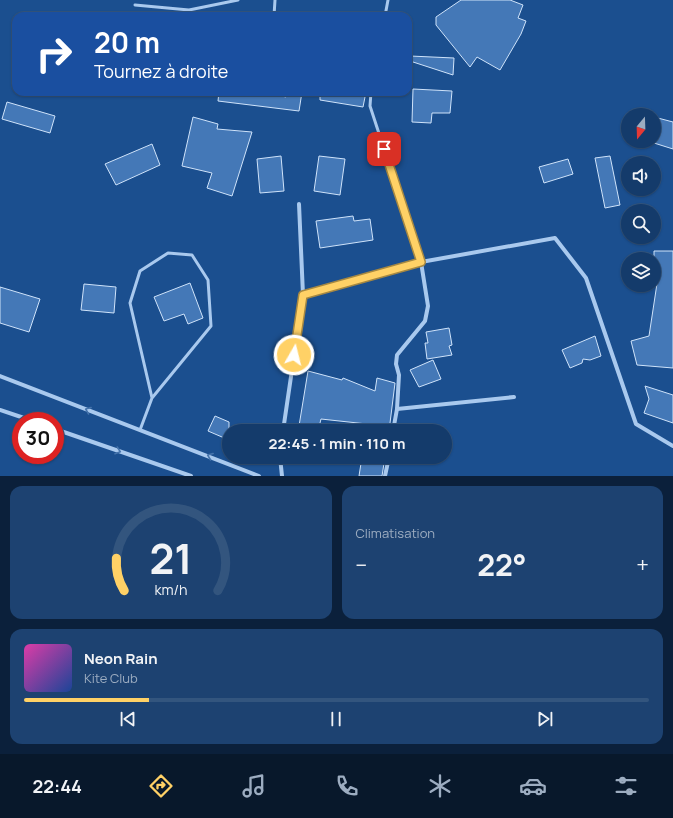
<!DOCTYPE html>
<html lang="fr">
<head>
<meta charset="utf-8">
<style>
	body { margin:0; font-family:Manrope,sans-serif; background:#1d4271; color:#f1f3f6; height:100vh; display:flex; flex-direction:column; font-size:15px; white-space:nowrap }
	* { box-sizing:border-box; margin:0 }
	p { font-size:13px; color:#9dadc1 }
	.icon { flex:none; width:22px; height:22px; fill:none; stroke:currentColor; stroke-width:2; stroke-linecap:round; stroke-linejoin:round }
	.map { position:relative; height:476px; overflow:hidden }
	.details { display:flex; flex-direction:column; gap:10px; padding:10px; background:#0b203b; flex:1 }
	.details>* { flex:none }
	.top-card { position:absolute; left:12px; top:12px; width:400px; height:84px; border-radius:12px; box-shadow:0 1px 3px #0004,0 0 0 1px #33557e; background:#1a4fa0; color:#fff; overflow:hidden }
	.needle { width:26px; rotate:199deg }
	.fabs { position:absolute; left:621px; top:108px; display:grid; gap:8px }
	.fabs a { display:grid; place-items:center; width:40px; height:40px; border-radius:50%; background:#143b6b; box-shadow:0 1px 3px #0004,0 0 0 1px #33557e; font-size:20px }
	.speed { position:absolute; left:12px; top:412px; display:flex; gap:8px; font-size:20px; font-weight:700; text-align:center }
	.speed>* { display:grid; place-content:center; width:52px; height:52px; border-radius:50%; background:#143b6b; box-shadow:0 1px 3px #0004,0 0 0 1px #33557e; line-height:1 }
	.speed .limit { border:6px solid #d22; background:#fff; color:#111 }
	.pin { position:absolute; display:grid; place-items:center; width:34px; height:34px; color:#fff; margin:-17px; border-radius:8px; box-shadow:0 2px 6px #0006 }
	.me { position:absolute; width:44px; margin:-22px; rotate:8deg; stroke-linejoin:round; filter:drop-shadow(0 0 3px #0008) }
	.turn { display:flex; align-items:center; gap:14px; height:84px; padding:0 16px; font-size:18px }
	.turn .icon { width:52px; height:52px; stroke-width:2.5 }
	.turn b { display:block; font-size:28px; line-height:34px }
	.big { font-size:30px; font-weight:700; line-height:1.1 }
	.details .tile { flex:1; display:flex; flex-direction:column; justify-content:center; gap:6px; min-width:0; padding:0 14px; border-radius:12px; background:#1d4271 }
	.details .dial { align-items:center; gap:0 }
	.dial svg { height:104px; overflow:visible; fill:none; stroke:#33557e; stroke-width:7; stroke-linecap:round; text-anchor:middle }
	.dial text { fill:#f1f3f6; stroke:none }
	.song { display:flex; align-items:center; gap:12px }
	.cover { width:48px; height:48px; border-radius:6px; background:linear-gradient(135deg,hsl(320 70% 55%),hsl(220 70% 35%)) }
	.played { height:4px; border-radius:2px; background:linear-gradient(90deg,#ffd166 20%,#33557e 20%) }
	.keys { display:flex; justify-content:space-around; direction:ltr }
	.heat { display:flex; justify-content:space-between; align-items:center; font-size:22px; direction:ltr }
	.details .tiles { flex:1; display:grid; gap:10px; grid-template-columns:1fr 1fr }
	.tile:last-child { grid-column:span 2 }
	.trip { position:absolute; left:222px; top:424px; width:230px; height:40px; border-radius:20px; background:#143b6b; box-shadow:0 1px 3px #0004,0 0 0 1px #33557e; font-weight:700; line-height:40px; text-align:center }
	.tab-bar { display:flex; height:64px; justify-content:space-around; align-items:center; background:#08182b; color:#9dadc1 }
	.tab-bar .icon { width:28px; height:28px }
	.tab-bar .on { color:#ffd166 }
	.tab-bar b { font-size:18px; color:#f1f3f6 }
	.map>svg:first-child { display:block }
	.building { fill:#4478b7; stroke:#cfe3fa }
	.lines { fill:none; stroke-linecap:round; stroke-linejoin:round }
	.lane { stroke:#a9c9ee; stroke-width:3 }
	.street { stroke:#a9c9ee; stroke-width:4 }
	.oneway { stroke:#4674ac }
	.route-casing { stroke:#a68842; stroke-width:10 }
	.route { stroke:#ffd166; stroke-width:7 }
</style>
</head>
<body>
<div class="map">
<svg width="673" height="476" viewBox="0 0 673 476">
	<rect width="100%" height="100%" fill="#1b4f8f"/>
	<g class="building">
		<polygon points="461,0 510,0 523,5 518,18 526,21 521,34 500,70 477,57 470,67 436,25 436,17"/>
		<polygon points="410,56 454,58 453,75 410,61"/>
		<polygon points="413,89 452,91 450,113 432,113 431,123 412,122"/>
		<polygon points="219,92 264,92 286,97 287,92 302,92 299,111 218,101"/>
		<polygon points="320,92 366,92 363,107 320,100"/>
		<polygon points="7,102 55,116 50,133 2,119"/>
		<polygon points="193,117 218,124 217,129 252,132 232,196 207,188 212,173 182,166"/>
		<polygon points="654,117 673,122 673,149 654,143"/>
		<polygon points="152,144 160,165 116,185 105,164"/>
		<polygon points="281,156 284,191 260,193 257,159"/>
		<polygon points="319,156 345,159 340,195 314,191"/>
		<polygon points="610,156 620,205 605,208 595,158"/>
		<polygon points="568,159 573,174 544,183 539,167"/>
		<polygon points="353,216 354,221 370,219 373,240 320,248 316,221"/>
		<polygon points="654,251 673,251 673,368 637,365 631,341 649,336 658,277 654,277"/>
		<polygon points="190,283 203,318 188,324 184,314 164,321 154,297"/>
		<polygon points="84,284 116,287 114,313 81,310"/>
		<polygon points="0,287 40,299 29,332 0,323"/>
		<polygon points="449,328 452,345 449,346 452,355 427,359 425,343 428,343 426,332"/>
		<polygon points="595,336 601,356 590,360 583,359 582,363 570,368 562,350"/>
		<polygon points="433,360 441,379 419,387 410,370"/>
		<polygon points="308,371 342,380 343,378 375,391 377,378 395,383 389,431 366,431 367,424 321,419 319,427 299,426"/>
		<polygon points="645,386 673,395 673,423 644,413 649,399"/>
		<polygon points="215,416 229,422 229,440 208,431"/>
		<polygon points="362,457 385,457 382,476 359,476"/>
	</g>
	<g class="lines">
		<g class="lane">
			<polyline points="135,5 189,10 238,0"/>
			<polyline points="274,16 275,0"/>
			<polyline points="385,16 388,0"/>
			<polyline points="371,92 370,106 421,262"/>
			<polyline points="140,430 152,398 211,326 208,280 192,255 168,253 140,271 130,303 152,398"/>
		</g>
		<g class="street">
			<polyline points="303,295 421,262 555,238 586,278 636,424 673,446"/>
			<polyline points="0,376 259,476"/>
			<polyline points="397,409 514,397"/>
			<polyline points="0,410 33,421"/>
			<polyline points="55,429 191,476"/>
			<polyline points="283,431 303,295 299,204"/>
			<polyline points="393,431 397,409 399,375 396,364 397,355 425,321 428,306 421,262"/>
			<polyline points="280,457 282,476"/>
			<polyline points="385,476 389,457"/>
		</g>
	</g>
	<defs><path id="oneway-chevron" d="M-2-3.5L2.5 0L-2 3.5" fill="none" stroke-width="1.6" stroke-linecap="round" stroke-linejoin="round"/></defs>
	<g class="oneway">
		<use href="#oneway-chevron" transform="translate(88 410) rotate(-159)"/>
		<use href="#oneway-chevron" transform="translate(118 451) rotate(19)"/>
		<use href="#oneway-chevron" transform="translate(210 456) rotate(-159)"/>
	</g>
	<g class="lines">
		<g class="route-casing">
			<polyline id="route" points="294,355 303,295 421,262 384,149"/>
		</g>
		<use href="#route" class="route"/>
	</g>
</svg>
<div class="fabs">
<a><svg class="needle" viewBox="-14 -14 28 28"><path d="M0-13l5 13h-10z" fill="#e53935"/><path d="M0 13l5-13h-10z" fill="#9dadc1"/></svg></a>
<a><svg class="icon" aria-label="sound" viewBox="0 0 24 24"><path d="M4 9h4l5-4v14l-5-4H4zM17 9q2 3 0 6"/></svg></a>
<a><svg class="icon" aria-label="search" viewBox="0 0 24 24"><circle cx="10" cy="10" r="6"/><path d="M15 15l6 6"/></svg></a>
<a><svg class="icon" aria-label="layers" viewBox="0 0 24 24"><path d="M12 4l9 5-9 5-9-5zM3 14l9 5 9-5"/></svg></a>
</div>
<div class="speed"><div class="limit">30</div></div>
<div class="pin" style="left:384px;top:149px;background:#d93025"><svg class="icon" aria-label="arrive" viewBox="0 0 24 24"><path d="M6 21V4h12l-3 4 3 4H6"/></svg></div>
<svg class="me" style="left:294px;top:355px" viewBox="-20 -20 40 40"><circle r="17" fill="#ffd166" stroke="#fff" stroke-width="3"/><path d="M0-11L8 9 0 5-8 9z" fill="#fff"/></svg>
<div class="trip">22:45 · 1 min · 110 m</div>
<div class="top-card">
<div class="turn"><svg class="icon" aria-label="right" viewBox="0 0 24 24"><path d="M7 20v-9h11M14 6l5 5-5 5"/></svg><div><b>20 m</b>Tournez à droite</div></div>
</div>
</div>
<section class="details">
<div class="tiles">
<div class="tile dial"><svg viewBox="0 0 100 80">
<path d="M14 69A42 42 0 1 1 86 69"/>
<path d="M14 69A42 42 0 0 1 8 44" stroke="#ffd166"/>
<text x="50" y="56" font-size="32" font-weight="700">21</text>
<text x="50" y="72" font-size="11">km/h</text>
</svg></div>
<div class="tile"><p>Climatisation</p>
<div class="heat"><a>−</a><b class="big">22°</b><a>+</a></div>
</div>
<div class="tile">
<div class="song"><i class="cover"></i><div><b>Neon Rain</b><p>Kite Club</p></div></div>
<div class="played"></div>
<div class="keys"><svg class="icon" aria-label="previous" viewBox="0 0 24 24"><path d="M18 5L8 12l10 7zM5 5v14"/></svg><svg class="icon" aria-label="pause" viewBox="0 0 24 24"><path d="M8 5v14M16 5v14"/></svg><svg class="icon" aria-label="next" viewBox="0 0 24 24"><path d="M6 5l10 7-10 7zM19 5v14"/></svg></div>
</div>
</div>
</section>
<nav class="tab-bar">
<b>22:44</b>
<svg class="icon on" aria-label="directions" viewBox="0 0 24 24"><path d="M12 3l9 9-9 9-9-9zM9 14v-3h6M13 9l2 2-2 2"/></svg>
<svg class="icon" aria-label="music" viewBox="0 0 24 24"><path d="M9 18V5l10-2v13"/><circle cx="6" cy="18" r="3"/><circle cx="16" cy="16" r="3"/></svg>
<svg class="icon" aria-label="phone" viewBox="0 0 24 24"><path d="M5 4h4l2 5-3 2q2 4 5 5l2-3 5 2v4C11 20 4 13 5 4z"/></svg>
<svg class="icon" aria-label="climate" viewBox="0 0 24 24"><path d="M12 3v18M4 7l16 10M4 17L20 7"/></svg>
<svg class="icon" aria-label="car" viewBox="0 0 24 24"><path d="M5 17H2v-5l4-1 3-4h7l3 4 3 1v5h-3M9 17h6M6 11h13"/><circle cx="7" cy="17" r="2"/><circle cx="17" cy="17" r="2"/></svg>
<svg class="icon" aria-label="filters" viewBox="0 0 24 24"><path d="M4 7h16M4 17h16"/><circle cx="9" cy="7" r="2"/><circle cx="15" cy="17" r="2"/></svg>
</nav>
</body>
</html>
